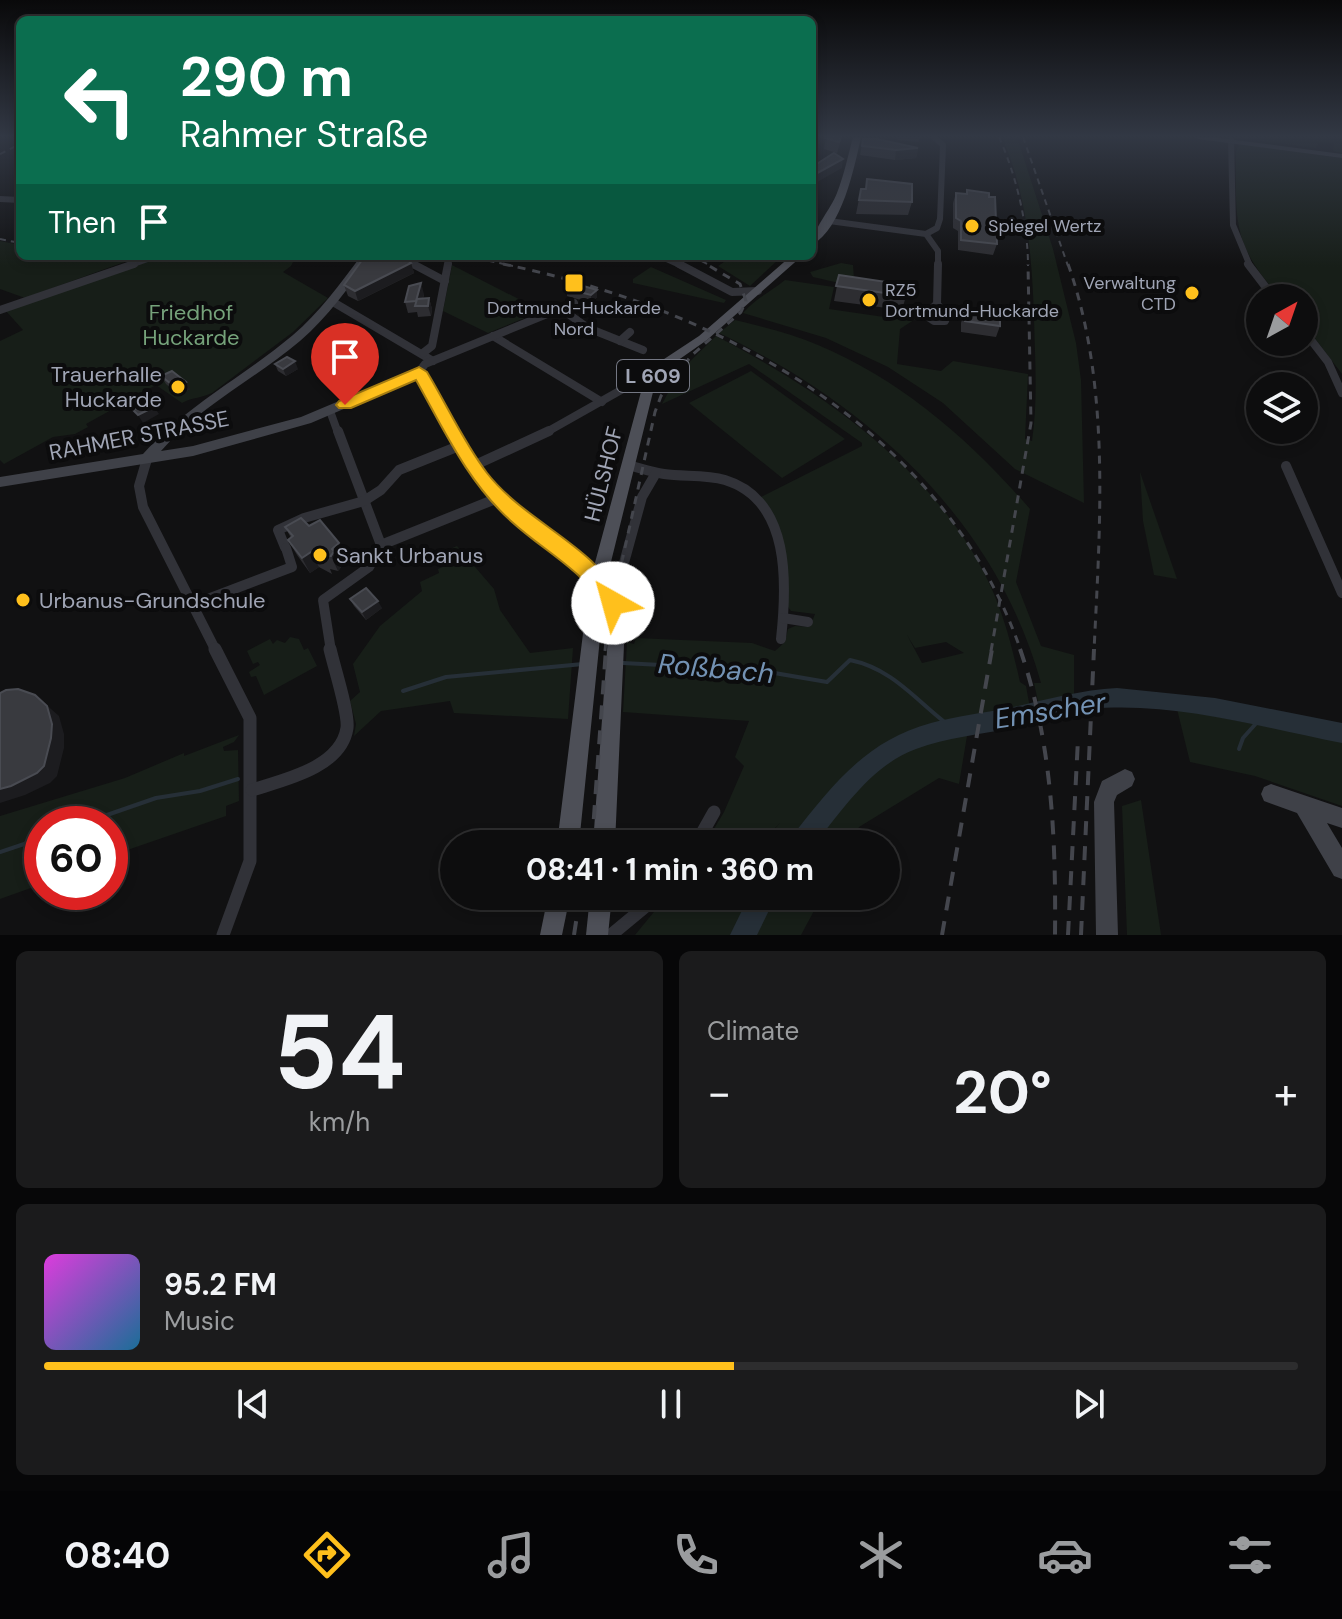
<!DOCTYPE html>
<html lang="en">
<head>
<meta charset="utf-8">
<style>
	body { margin:0; font-family:"DM Sans",sans-serif; background:#1b1b1c; color:#f1f3f6; height:100vh; display:flex; flex-direction:column; font-size:30px; white-space:nowrap }
	* { box-sizing:border-box; margin:0 }
	p { font-size:26px; color:#9a9c9e }
	.icon { flex:none; width:44px; height:44px; fill:none; stroke:currentColor; stroke-width:2; stroke-linecap:round; stroke-linejoin:round }
	.map { position:relative; height:935px; overflow:hidden }
	.panel { display:flex; flex-direction:column; gap:16px; padding:16px; background:#070708; flex:1 }
	.panel>* { flex:none }
	.top-card { position:absolute; left:16px; top:16px; width:800px; height:244px; border-radius:12px; box-shadow:0 4px 12px #0003,0 0 0 2px #2d2d2e; background:#0b6e4f; color:#fff; overflow:hidden }
	.needle { width:52px; rotate:40deg }
	.tools { position:absolute; left:1246px; top:284px; display:grid; gap:16px }
	.tools a { display:grid; place-items:center; width:72px; height:72px; border-radius:50%; background:#0d0d0e; box-shadow:0 4px 12px #0003,0 0 0 2px #2d2d2e; font-size:40px }
	.speed { position:absolute; left:24px; top:806px; display:flex; gap:16px; font-size:40px; font-weight:700; text-align:center }
	.speed>* { display:grid; place-content:center; width:104px; height:104px; border-radius:50%; background:#0d0d0e; box-shadow:0 4px 12px #0003,0 0 0 2px #2d2d2e; line-height:1 }
	.speed .limit { border:12px solid #d22; background:#fff; color:#111 }
	.pin { position:absolute; display:grid; place-items:center; width:68px; height:68px; color:#fff; margin:-82px -34px; border-radius:50% 50% 50% 0; rotate:-45deg; box-shadow:0 0 8px #0007 }
	.pin .icon { rotate:45deg }
	.me { position:absolute; width:88px; margin:-44px; rotate:322deg; stroke-linejoin:round; filter:drop-shadow(0 0 6px #0008) }
	.turn { display:flex; align-items:center; gap:28px; height:168px; padding:0 32px; font-size:36px }
	.turn .icon { width:104px; height:104px; stroke-width:2.5 }
	.turn b { display:block; font-size:56px; line-height:68px }
	.then { display:flex; align-items:center; height:76px; padding:0 32px; background:#0003; gap:16px; font-size:30px }
	.big { font-size:60px; font-weight:700; line-height:1.1 }
	.panel .tile { flex:1; display:flex; flex-direction:column; justify-content:center; gap:12px; min-width:0; padding:0 28px; border-radius:12px; background:#1b1b1c }
	.panel .dial { align-items:center; gap:0 }
	.dial b { font-size:104px; line-height:1 }
	.song { display:flex; align-items:center; gap:24px }
	.cover { width:96px; height:96px; border-radius:12px; background:linear-gradient(135deg,hsl(300 70% 55%),hsl(200 70% 35%)) }
	.played { height:8px; border-radius:4px; background:linear-gradient(90deg,#ffc01c 55%,#2d2d2e 55%) }
	.keys { display:flex; justify-content:space-around; direction:ltr }
	.heat { display:flex; justify-content:space-between; align-items:center; font-size:44px; direction:ltr }
	.panel .tiles { flex:1; display:grid; gap:16px; grid-template-columns:1fr 1fr }
	.tile:last-child { grid-column:span 2 }
	.trip { position:absolute; left:440px; top:830px; width:460px; height:80px; border-radius:40px; background:#0d0d0e; box-shadow:0 4px 12px #0003,0 0 0 2px #2d2d2e; font-weight:700; line-height:80px; text-align:center }
	.dock { display:flex; height:128px; justify-content:space-around; align-items:center; background:#050506; color:#9a9c9e }
	.dock .icon { width:56px; height:56px }
	.dock .selected { color:#ffc01c }
	.dock b { font-size:36px; color:#f1f3f6 }
	.map>svg:first-child { display:block }
	.green { fill:#171e18; fill-rule:evenodd }
	.lines { fill:none; stroke-linecap:round; stroke-linejoin:round }
	.stream { stroke:#262f37; stroke-width:4 }
	.river { fill:#262f37; fill-rule:evenodd }
	.street-far3 { stroke:#313238; stroke-width:6 }
	.street-far2 { stroke:#313238; stroke-width:8 }
	.street-far1 { stroke:#313238; stroke-width:10 }
	.street { stroke:#313238; stroke-width:13 }
	.secondary { fill:#3f4148; fill-rule:evenodd }
	.primary { fill:#4d4f57; fill-rule:evenodd }
	.rail-far2 { stroke:#44464d; stroke-width:2; stroke-dasharray:6 5; stroke-linecap:butt }
	.rail-far1 { stroke:#44464d; stroke-width:3; stroke-dasharray:8 7; stroke-linecap:butt }
	.rail { stroke:#44464d; stroke-width:4; stroke-dasharray:14 11; stroke-linecap:butt }
	.wall { fill:#2d2d31 }
	.shaded-wall { fill:#1c1c1f }
	.building { fill:#393a3f; stroke:#494b52; stroke-width:2 }
	.route { fill:#ffc01c; stroke:#a67d12; stroke-width:2 }
	.poi-dot { fill:#ffc01c; stroke:#0c0c0d; stroke-width:3 }
	.labels { text-anchor:middle; stroke-width:8; stroke-linejoin:round; paint-order:stroke }
	.far-poi-label { font-size:18px; fill:#a0a5b5; stroke:#0c0c0d; text-anchor:start }
	.shield { fill:#0c0c0d; stroke:#747783; stroke-width:2 }
	.shield-label { font-size:20px; font-weight:bold; fill:#a0a5b5 }
	.park-label { font-size:22px; fill:#75a27a; stroke:#0c0c0d }
	.poi-label { font-size:22px; fill:#a0a5b5; stroke:#0c0c0d; text-anchor:start }
	.street-label { font-size:22px; fill:#a0a5b5; stroke:#0c0c0d }
	.near-water-label { font-size:28px; font-style:italic; fill:#7392b4; stroke:#0c0c0d }
</style>
</head>
<body>
<div class="map">
<svg width="1342" height="935" viewBox="0 0 1342 935">
	<rect width="100%" height="100%" fill="#111112"/>
	<g class="green">
		<path d="M1002,137H1017L1053,249L1076,343L1081,380L1084,503L1015,469L943,403L888,367L826,338L743,313C756,298 769,293 785,280L834,287L829,309L898,319L920,311V316L900,329L897,364L941,371L953,361L1028,374L1025,439L1032,441C1038,401 1035,359 1034,318C1032,256 1027,194 1002,137Z"/>
		<polygon points="1230,137 1342,137 1342,153 1333,151 1334,144 1320,141 1316,148"/>
		<path d="M1239,144L1342,158V374L1304,324V298H1281C1231,244 1236,220 1236,151Z"/>
		<polygon points="0,241 20,245 20,256 141,256 25,298 0,289"/>
		<path d="M296,256L291,266L283,272L328,298L293,332L212,393C202,398 193,397 182,403L156,385L86,424L88,427L75,434L53,437L4,464L0,460V341L23,330L6,311L151,260Z"/>
		<polygon points="733,256 767,256 778,260 750,286 718,266"/>
		<polygon points="841,263 853,265 854,278 839,283 813,277 810,272"/>
		<polygon points="452,265 542,311 488,333 443,311"/>
		<polygon points="651,267 726,300 724,303 633,283 633,279"/>
		<path d="M735,320C763,327 791,333 818,345C903,381 970,440 1030,509L1016,582L1041,646L1074,655V699L1039,706L1034,683H1041C996,520 868,404 719,333Z"/>
		<path d="M716,336C826,393 944,476 994,594C1006,623 1013,651 1020,682L1026,686L1030,708L970,718L959,784L939,778L859,827L849,844H761L780,823L759,844H705L724,812L744,766L735,757L749,721L623,712L627,642L634,644L636,638L752,643L775,651L785,642L788,629L795,626L810,627L815,614L791,611L783,600L781,551L759,498L862,446V443L749,364L662,404L679,372ZM907,635L915,648L946,642L964,653L922,663Z"/>
		<polygon points="751,371 845,439 782,478 689,403"/>
		<polygon points="1140,472 1177,579 1154,575 1143,521"/>
		<polygon points="457,546 494,589 500,610 530,653 573,648 568,719 454,713 450,701 381,711 354,736 356,724 350,701 360,692 353,664 380,626 422,591 420,582 439,573 438,569 449,564 445,551"/>
		<polygon points="290,637 299,639 304,650 308,648 317,666 264,695 256,676 251,677 249,672 260,665 258,662 253,664 247,651 270,639 273,644 277,640 285,643"/>
		<polygon points="1177,709 1342,741 1342,806 1255,776 1190,762"/>
		<polygon points="239,735 234,742 223,747 224,751 238,750 239,801 226,806 226,816 110,856 110,824 42,824 42,884 0,899 0,816 125,778 184,753 184,756"/>
		<polygon points="1141,800 1160,928 1161,935 1127,935 1122,806"/>
		<polygon points="667,896 822,896 801,935 635,935"/>
	</g>
	<g class="lines">
		<g class="stream">
			<path d="M623,663L757,670L827,682L850,660C894,669 917,702 951,727"/>
			<polyline points="403,691 446,677 583,664"/>
			<polyline points="1239,749 1243,738 1260,719"/>
			<polyline points="81,824 156,798 200,791 238,779"/>
			<polyline points="0,852 42,838"/>
		</g>
		<g class="river">
			<path d="M1117,688L1215,698L1342,723V743C1260,727 1173,701 1089,709C1062,711 1037,722 1011,728C980,735 947,737 916,749C872,765 843,809 815,844H788L792,836C833,785 865,741 931,723C957,716 983,713 1009,708C1046,700 1079,690 1117,688Z"/>
			<polygon points="749,896 776,896 757,935 730,935"/>
		</g>
		<g class="street-far3">
			<polyline points="1231,140 1233,225 1250,266"/>
			<polyline points="0,199 20,200"/>
			<polyline points="829,221 926,234 938,251 938,266"/>
			<polyline points="926,234 937,228 940,219 943,145 934,137"/>
			<polyline points="390,256 403,258 417,266"/>
			<polyline points="660,256 682,266"/>
			<polyline points="128,266 156,256"/>
			<polyline points="447,266 449,256"/>
		</g>
		<g class="street-far2">
			<polyline points="413,264 445,281"/>
			<polyline points="679,264 732,292 758,291"/>
			<polyline points="1248,264 1274,298"/>
			<polyline points="333,302 433,361"/>
			<polygon points="937,304 947,316 945,321 934,321 925,315"/>
			<polyline points="937,304 938,264"/>
			<polyline points="560,308 588,328 643,350"/>
			<polyline points="0,310 134,264"/>
			<polyline points="1304,331 1328,362 1342,393"/>
			<polyline points="493,336 602,402"/>
			<polyline points="620,341 630,332"/>
			<polyline points="423,353 432,346 448,264"/>
			<polyline points="419,372 425,364 574,303"/>
			<polyline points="330,411 338,433"/>
			<polyline points="545,433 630,385 650,384"/>
		</g>
		<g class="street-far1">
			<polyline points="338,431 381,545"/>
			<polyline points="147,459 139,486 143,507 216,651"/>
			<path d="M628,465C640,468 651,472 664,474C684,477 705,474 725,480C791,500 787,584 781,639"/>
			<polyline points="473,466 549,431"/>
			<polyline points="1286,466 1342,593"/>
			<polyline points="381,545 498,498"/>
			<polyline points="285,547 278,530 304,518 364,501 381,490 399,470 459,446"/>
			<polyline points="613,603 642,497 656,473"/>
			<polyline points="192,605 292,567 286,548"/>
			<polyline points="783,618 808,622"/>
			<polyline points="331,651 323,600 369,567 381,545"/>
		</g>
		<g class="street">
			<polyline points="215,649 250,718 250,861 223,935"/>
			<path d="M252,790C283,780 341,768 347,728C349,713 334,667 330,649"/>
			<polyline points="696,844 714,812"/>
			<polyline points="611,935 658,896"/>
		</g>
		<g class="secondary">
			<polygon points="1194,137 1212,137 1342,154 1342,158 1198,139"/>
			<path d="M361,256H371C350,286 328,317 300,341C255,379 200,406 161,451L193,446L301,417L415,369H423L486,474L523,512L605,574L607,579L605,584L599,586L593,584L513,520L476,482L416,378L311,423L193,456L0,487V477L143,454C187,405 243,377 293,335C319,313 340,284 361,256Z"/>
			<polygon points="1125,769 1132,772 1135,779 1132,786 1117,795 1114,802 1118,935 1096,935 1094,802 1102,781"/>
			<polygon points="1271,784 1342,808 1342,828 1327,823 1342,848 1342,879 1334,876 1297,813 1264,801 1261,794 1264,787"/>
		</g>
		<g class="primary">
			<path d="M853,137H861C854,169 842,228 812,245C812,230 831,209 837,193C844,175 848,156 853,137Z"/>
			<polygon points="791,256 802,256 707,340 664,370 654,388 607,578 621,600 625,623 615,844 593,844 609,623 604,599 579,844 557,844 589,585 642,388 655,365 699,336"/>
			<polygon points="548,896 570,896 562,935 540,935"/>
			<polygon points="590,896 612,896 608,935 586,935"/>
		</g>
		<g class="rail-far2">
			<path d="M999,137C1016,175 1028,224 1028,266"/>
			<polyline points="1023,137 1068,266"/>
			<polyline points="0,154 20,144"/>
			<polyline points="0,239 20,243"/>
			<polyline points="467,256 513,266"/>
			<polyline points="692,256 711,266"/>
		</g>
		<g class="rail-far1">
			<path d="M503,264C722,309 944,429 1021,651"/>
			<path d="M1068,264C1111,385 1100,524 1094,651"/>
			<polyline points="605,651 607,629 655,412 661,396 691,356 741,312 746,301 740,284 706,264"/>
			<polyline points="991,651 1031,423 1028,264"/>
		</g>
		<g class="rail">
			<path d="M1020,649C1052,741 1056,839 1055,935"/>
			<polyline points="592,844 606,649"/>
			<polyline points="574,935 580,896"/>
			<polyline points="942,935 992,649"/>
			<polyline points="1068,935 1078,739"/>
			<polyline points="1081,935 1094,649"/>
		</g>
	</g>
	<g class="wall">
		<polygon points="823,137 842,137 837,153 824,149 826,137"/>
		<polygon points="898,137 920,137 919,142 897,140"/>
		<polygon points="863,139 918,148 916,158 895,160 860,155"/>
		<polygon points="861,189 912,202 908,215 856,214"/>
		<polygon points="967,190 997,244 993,255 958,250 958,231 953,228 953,203 956,193 966,194"/>
		<polygon points="411,263 414,273 358,301 348,296 344,285"/>
		<polygon points="839,275 906,296 902,310 834,301"/>
		<polygon points="567,289 597,290 597,297 591,303 567,296"/>
		<polygon points="424,294 423,299 429,298 432,309 431,316 418,317 417,312 408,313 405,302"/>
		<polygon points="964,312 1000,326 996,337 961,332 961,323"/>
		<polygon points="275,364 298,369 286,376 278,371"/>
		<polygon points="161,376 190,389 179,395 166,384"/>
		<polygon points="309,526 347,558 340,563 342,566 338,571 330,569 332,574 319,567 310,573 297,555 288,540 291,538 285,527"/>
		<polygon points="350,599 382,608 366,620 354,606"/>
	</g>
	<g class="shaded-wall">
		<polygon points="918,148 916,158 895,160 896,150"/>
		<polygon points="843,159 842,168 812,185 812,176"/>
		<polygon points="411,263 414,273 358,301 355,291"/>
		<polygon points="421,283 424,294 420,306 417,306 416,301"/>
		<polygon points="597,290 597,297 591,303 591,295"/>
		<polygon points="429,298 432,309 431,316 428,306"/>
		<polygon points="295,361 298,369 286,376 283,369"/>
		<polygon points="186,382 190,389 179,395 175,387"/>
		<polygon points="154,407 159,414 143,423 138,415"/>
		<polygon points="339,543 347,558 340,563 342,566 338,571 331,556 332,549"/>
		<polygon points="311,552 319,567 310,573 302,558"/>
		<polygon points="378,601 382,608 366,620 362,612"/>
		<polygon points="35,695 59,716 64,734 64,748 57,776 50,783 25,795 0,803 0,789"/>
	</g>
	<g class="building">
		<polygon points="826,137 841,137 839,142 825,138"/>
		<polygon points="863,139 877,139 918,148 896,150 862,146"/>
		<polygon points="834,153 843,159 812,176 812,167"/>
		<polygon points="867,179 912,184 912,202 859,200 861,189 866,189"/>
		<polygon points="967,190 989,193 989,197 995,197 997,244 961,240 961,221 956,218 956,193 967,194"/>
		<polygon points="365,256 402,256 411,263 355,291 344,285"/>
		<polygon points="839,275 907,285 906,296 836,286"/>
		<polygon points="421,283 416,301 405,302 409,286"/>
		<polygon points="573,283 597,290 591,295 567,289"/>
		<polygon points="429,298 428,306 415,306 417,299"/>
		<polygon points="964,312 1000,317 1000,326 965,321"/>
		<polygon points="287,357 295,361 283,369 275,364"/>
		<polygon points="172,371 186,382 175,387 161,376"/>
		<polygon points="148,402 154,407 138,415 133,410"/>
		<polygon points="301,518 309,526 320,520 339,543 332,549 334,551 331,556 323,554 324,560 311,552 302,558 288,540 293,536 285,527"/>
		<polygon points="366,588 378,601 362,612 350,599"/>
		<polygon points="18,689 35,695 47,706 52,724 51,738 44,766 37,773 11,786 0,789 0,693 6,690"/>
	</g>
	<linearGradient id="sky" x2="0" y2="1"><stop stop-color="#09090a"/><stop offset="0.51" stop-color="#323844"/><stop offset="1" stop-color="#323844" stop-opacity="0"/></linearGradient>
	<rect width="1342" height="267" fill="url(#sky)"/>
	<path class="route" d="M419,367L427,372C447,405 464,443 487,473C526,523 595,545 624,603L621,609L613,612L606,609C583,570 545,552 512,522C468,483 444,430 416,380L351,408H339L336,405L339,401Z"/>
	<g class="poi-dot">
		<circle cx="972" cy="226" r="8"/>
		<rect x="564" y="273" width="20" height="20" rx="4"/>
		<circle cx="1192" cy="293" r="8"/>
		<circle cx="869" cy="300" r="8"/>
		<circle cx="178" cy="387" r="8"/>
		<circle cx="320" cy="555" r="8"/>
		<circle cx="23" cy="600" r="8"/>
	</g>
	<g class="labels">
		<g class="far-poi-label">
			<text x="988" y="232">Spiegel Wertz</text>
			<text x="1176" y="289" text-anchor="end">Verwaltung<tspan x="1176" dy="21">CTD</tspan></text>
			<text x="885" y="296">RZ5<tspan x="885" dy="21">Dortmund-Huckarde</tspan></text>
			<text x="574" y="314" text-anchor="middle">Dortmund-Huckarde<tspan x="574" dy="21">Nord</tspan></text>
		</g>
		<rect class="shield" x="617" y="360" width="72" height="32" rx="6"/>
		<g class="shield-label">
			<text x="653" y="383">L 609</text>
		</g>
		<g class="park-label">
			<text x="191" y="320">Friedhof<tspan x="191" dy="25">Huckarde</tspan></text>
		</g>
		<g class="poi-label">
			<text x="162" y="382" text-anchor="end">Trauerhalle<tspan x="162" dy="25">Huckarde</tspan></text>
			<text x="336" y="563">Sankt Urbanus</text>
			<text x="39" y="608">Urbanus-Grundschule</text>
		</g>
		<g class="street-label">
			<text transform="translate(139 435) rotate(-11)" y="8">RAHMER STRASSE</text>
			<text transform="translate(603 474) rotate(-76)" y="8">HÜLSHOF</text>
		</g>
		<g class="near-water-label">
			<text transform="translate(716 668) rotate(5)" y="10">Roßbach</text>
			<text transform="translate(1050 710) rotate(-9)" y="10">Emscher</text>
		</g>
	</g>
</svg>
<div class="tools">
<a><svg class="needle" viewBox="-14 -14 28 28"><path d="M0-13l5 13h-10z" fill="#e53935"/><path d="M0 13l5-13h-10z" fill="#9a9c9e"/></svg></a>
<a><svg class="icon" aria-label="layers" viewBox="0 0 24 24"><path d="M12 4l9 5-9 5-9-5zM3 14l9 5 9-5"/></svg></a>
</div>
<div class="speed"><div class="limit">60</div></div>
<div class="pin" style="left:345px;top:405px;background:#d93025"><svg class="icon" aria-label="arrive" viewBox="0 0 24 24"><path d="M6 21V4h12l-3 4 3 4H6"/></svg></div>
<svg class="me" style="left:613px;top:603px" viewBox="-20 -20 40 40"><circle r="19" fill="#fff"/><path d="M0-13L10 11 0 6-10 11z" fill="#ffc01c"/></svg>
<div class="trip">08:41 · 1 min · 360 m</div>
<div class="top-card">
<div class="turn"><svg class="icon" aria-label="left" viewBox="0 0 24 24"><path d="M17 20v-9H6M10 6l-5 5 5 5"/></svg><div><b>290 m</b>Rahmer Straße</div></div>
<div class="then">Then<svg class="icon" aria-label="arrive" viewBox="0 0 24 24"><path d="M6 21V4h12l-3 4 3 4H6"/></svg></div>
</div>
</div>
<section class="panel">
<div class="tiles">
<div class="tile dial"><b>54</b><p>km/h</p></div>
<div class="tile"><p>Climate</p>
<div class="heat"><a>−</a><b class="big">20°</b><a>+</a></div>
</div>
<div class="tile">
<div class="song"><i class="cover"></i><div><b>95.2 FM</b><p>Music</p></div></div>
<div class="played"></div>
<div class="keys"><svg class="icon" aria-label="previous" viewBox="0 0 24 24"><path d="M18 5L8 12l10 7zM5 5v14"/></svg><svg class="icon" aria-label="pause" viewBox="0 0 24 24"><path d="M8 5v14M16 5v14"/></svg><svg class="icon" aria-label="next" viewBox="0 0 24 24"><path d="M6 5l10 7-10 7zM19 5v14"/></svg></div>
</div>
</div>
</section>
<nav class="dock">
<b>08:40</b>
<svg class="icon selected" aria-label="directions" viewBox="0 0 24 24"><path d="M12 3l9 9-9 9-9-9zM9 14v-3h6M13 9l2 2-2 2"/></svg>
<svg class="icon" aria-label="music" viewBox="0 0 24 24"><path d="M9 18V5l10-2v13"/><circle cx="6" cy="18" r="3"/><circle cx="16" cy="16" r="3"/></svg>
<svg class="icon" aria-label="phone" viewBox="0 0 24 24"><path d="M5 4h4l2 5-3 2q2 4 5 5l2-3 5 2v4C11 20 4 13 5 4z"/></svg>
<svg class="icon" aria-label="climate" viewBox="0 0 24 24"><path d="M12 3v18M4 7l16 10M4 17L20 7"/></svg>
<svg class="icon" aria-label="car" viewBox="0 0 24 24"><path d="M5 17H2v-5l4-1 3-4h7l3 4 3 1v5h-3M9 17h6M6 11h13"/><circle cx="7" cy="17" r="2"/><circle cx="17" cy="17" r="2"/></svg>
<svg class="icon" aria-label="filters" viewBox="0 0 24 24"><path d="M4 7h16M4 17h16"/><circle cx="9" cy="7" r="2"/><circle cx="15" cy="17" r="2"/></svg>
</nav>
</body>
</html>
